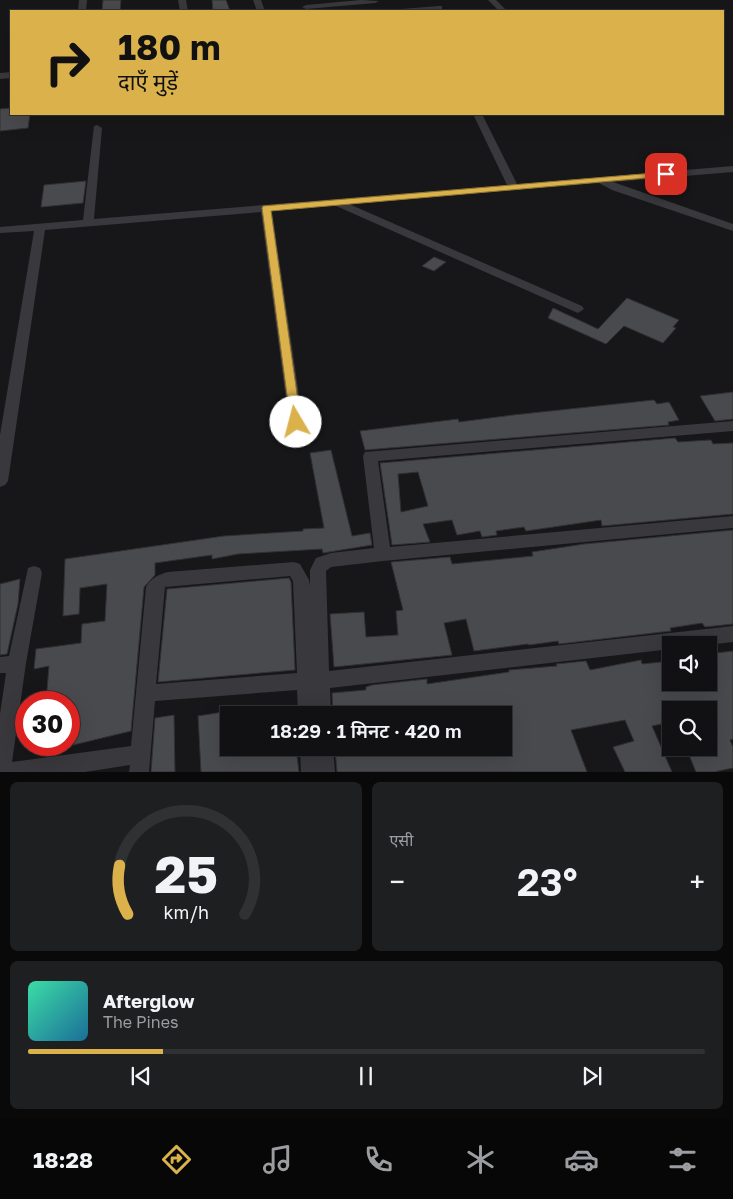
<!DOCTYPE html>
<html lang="hi">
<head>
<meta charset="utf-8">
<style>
	body { margin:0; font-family:"Golos Text","Noto Sans Devanagari",sans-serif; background:#1e1f21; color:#f1f3f6; height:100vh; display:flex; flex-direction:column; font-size:19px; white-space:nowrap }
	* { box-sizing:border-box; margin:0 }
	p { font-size:16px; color:#9c9da0 }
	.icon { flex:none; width:28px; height:28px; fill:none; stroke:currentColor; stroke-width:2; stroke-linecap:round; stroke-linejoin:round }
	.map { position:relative; height:772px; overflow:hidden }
	.side { display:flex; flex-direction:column; gap:10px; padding:10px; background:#09090a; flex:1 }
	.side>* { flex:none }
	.top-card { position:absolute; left:10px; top:10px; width:714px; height:105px; border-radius:0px; box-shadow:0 5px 20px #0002,0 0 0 1px #303133; background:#dbb14c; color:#111; overflow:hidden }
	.buttons { position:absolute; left:662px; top:636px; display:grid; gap:10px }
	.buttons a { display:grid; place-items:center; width:55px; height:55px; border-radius:0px; background:#111113; box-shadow:0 5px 20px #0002,0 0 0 1px #303133; font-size:25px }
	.speed { position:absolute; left:15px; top:691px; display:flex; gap:10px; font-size:25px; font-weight:700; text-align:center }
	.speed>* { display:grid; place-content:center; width:65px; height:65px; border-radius:50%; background:#111113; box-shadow:0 5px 20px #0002,0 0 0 1px #303133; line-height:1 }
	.speed .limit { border:8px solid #d22; background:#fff; color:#111 }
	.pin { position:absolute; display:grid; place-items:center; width:42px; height:42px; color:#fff; margin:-21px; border-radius:10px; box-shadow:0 2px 8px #0006 }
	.me { position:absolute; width:55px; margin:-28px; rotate:352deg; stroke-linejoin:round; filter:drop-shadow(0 0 4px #0008) }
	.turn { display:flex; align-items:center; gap:18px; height:105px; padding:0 25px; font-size:22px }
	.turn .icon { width:65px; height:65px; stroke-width:2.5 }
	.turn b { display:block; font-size:35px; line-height:42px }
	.big { font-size:38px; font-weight:600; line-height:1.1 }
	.side .tile { flex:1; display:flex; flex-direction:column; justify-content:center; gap:8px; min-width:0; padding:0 18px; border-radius:8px; background:#1e1f21 }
	.side .dial { align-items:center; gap:0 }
	.dial svg { height:130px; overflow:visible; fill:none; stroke:#303133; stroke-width:7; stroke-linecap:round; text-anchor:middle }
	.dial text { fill:#f1f3f6; stroke:none }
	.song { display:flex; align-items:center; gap:15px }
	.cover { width:60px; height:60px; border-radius:8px; background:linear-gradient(135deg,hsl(160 70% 55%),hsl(200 70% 35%)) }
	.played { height:5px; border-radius:2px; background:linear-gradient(90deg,#dbb14c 20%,#303133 20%) }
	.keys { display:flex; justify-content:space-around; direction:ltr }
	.heat { display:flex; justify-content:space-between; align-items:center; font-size:28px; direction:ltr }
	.side .tiles { flex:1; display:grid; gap:10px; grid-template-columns:1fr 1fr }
	.tile:last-child { grid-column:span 2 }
	.trip { position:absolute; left:220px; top:706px; width:292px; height:50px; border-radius:0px; background:#111113; box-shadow:0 5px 20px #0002,0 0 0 1px #303133; font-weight:600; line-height:50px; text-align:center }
	.tab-bar { display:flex; height:80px; justify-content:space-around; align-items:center; background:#070708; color:#9c9da0 }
	.tab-bar .icon { width:35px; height:35px }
	.tab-bar .on { color:#dbb14c }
	.tab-bar b { font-size:22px; color:#f1f3f6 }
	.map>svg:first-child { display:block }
	.building { fill:#494a4d; stroke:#313134; fill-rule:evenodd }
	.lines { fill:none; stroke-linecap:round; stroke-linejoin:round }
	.street { fill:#39393d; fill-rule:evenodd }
	.route { fill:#dbb14c; stroke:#8e7331 }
</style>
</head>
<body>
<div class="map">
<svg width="733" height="772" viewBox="0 0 733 772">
	<rect width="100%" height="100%" fill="#171719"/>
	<g class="building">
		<polygon points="103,0 121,0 120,11 102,11"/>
		<polygon points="212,0 226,0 230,11 213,11"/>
		<polygon points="11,108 11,114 30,114 28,128 0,131 0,109"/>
		<polygon points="86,181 83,203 41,207 44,185"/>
		<polygon points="434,257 446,262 434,271 422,266"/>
		<polygon points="627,298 679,320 673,327 676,328 663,343 624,326 606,344 548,318 553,308 598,329"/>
		<polygon points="733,392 733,419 715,421 700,396"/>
		<polygon points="654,400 657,404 669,402 679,420 668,422 669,425 365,450 360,431 458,419 459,422 513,415"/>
		<path d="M675,438L678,442L711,440L713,444L733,443V514L602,526L601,520L526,531L524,527L496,531L497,535L482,537L480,531L457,535L452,520L423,524L430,542L392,545L380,463ZM418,472L428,506L401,512L398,474Z"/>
		<polygon points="331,450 352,536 370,533 372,545 323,553 322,549 238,554 212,559 212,555 155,563 155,575 144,587 131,731 69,746 69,702 46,702 49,666 34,669 36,649 81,643 82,624 105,621 107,584 80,588 79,614 63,616 65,559 224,536 303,531 303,529 324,528 310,453"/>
		<polygon points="733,530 733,624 705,627 702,623 670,628 671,631 559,644 558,641 529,645 528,644 474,651 466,619 444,623 452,655 334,667 330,614 364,612 366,637 398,635 396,611 403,610 391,562 450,557 452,564 533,556 532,552 584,544"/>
		<polygon points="289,578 291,582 295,670 158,682 167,589"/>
		<polygon points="20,579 18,604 7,654 0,655 0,584"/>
		<polygon points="733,651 733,739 730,740 733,747 733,768 714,772 696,772 687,750 689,749 689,748 709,748 709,710 671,710 671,722 652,726 672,772 625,772 613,747 634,741 625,720 571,730 587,772 337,772 335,748 504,748 504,715 333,715 332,693 366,690 366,687 372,685 427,679 427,684 509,672 509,670 557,666 556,664 586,661 590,670 641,660 642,664 671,661 671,682 709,682 709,657 718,656 716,653"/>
		<polygon points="223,712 223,713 229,713 229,748 296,748 299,772 201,772 198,716"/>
		<polygon points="174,715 175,772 151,772 155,718"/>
	</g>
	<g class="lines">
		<g class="street">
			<polygon points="79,0 87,0 86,11 78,11"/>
			<polygon points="178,0 186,0 188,11 180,11"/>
			<polygon points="253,0 261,0 265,11 257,11"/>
			<polygon points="361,0 379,1 375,3 306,9 302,7 306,5"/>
			<polygon points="488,0 496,0 507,11 499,11"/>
			<polygon points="439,6 442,6 442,10 397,11 401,9"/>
			<polygon points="11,72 11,78 0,79 0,73"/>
			<polygon points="473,114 482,114 517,184 733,166 733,172 613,182 733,224 733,231 612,190 599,183 349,204 582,306 584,309 578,313 334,205 272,211 303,422 301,426 291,426 289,422 261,212 45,230 8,481 5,485 0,487 0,435 34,231 0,233 0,227 83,220 94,126 97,125 102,128 94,219 507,185"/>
			<path d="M733,421V431L378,461L390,547L733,516V528L383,561L331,567L326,571L329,671L733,626V642L706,645H671V649L330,688L331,715H298L297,690L155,701L149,772H129L130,765L85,772H0V714L6,673H0V657L9,656L28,568L34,566L40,568L42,573L26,663L12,762L131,746L146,587C152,577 158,575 168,572L294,562L300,564L309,580L310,586V570L316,558L331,553L374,548L363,456L365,452ZM290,576L293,581L297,673L156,684L165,587Z"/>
			<polygon points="300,748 333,748 335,772 301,772"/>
		</g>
	</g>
	<polygon class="route" points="666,172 669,173 669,176 271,211 301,422 296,427 291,425 262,208 263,206"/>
</svg>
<div class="buttons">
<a><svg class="icon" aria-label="sound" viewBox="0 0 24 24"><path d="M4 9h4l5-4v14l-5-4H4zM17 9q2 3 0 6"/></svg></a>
<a><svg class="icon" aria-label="search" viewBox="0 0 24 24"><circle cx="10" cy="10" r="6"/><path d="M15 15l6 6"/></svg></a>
</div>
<div class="speed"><div class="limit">30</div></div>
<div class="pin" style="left:666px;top:174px;background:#d93025"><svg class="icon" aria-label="arrive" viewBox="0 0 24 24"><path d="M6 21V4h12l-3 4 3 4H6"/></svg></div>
<svg class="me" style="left:296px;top:422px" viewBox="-20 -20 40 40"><circle r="19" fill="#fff"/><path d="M0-13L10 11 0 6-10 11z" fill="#dbb14c"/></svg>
<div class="trip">18:29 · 1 मिनट · 420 m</div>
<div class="top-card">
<div class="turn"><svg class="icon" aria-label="right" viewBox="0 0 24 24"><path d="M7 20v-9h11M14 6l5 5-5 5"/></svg><div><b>180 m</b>दाएँ मुड़ें</div></div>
</div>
</div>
<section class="side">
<div class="tiles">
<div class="tile dial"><svg viewBox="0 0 100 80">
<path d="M14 69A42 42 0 1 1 86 69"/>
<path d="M14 69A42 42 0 0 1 9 39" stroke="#dbb14c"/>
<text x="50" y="56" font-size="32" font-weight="700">25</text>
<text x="50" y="72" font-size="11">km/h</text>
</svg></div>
<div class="tile"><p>एसी</p>
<div class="heat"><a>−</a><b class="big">23°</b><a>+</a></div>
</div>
<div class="tile">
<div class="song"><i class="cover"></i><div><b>Afterglow</b><p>The Pines</p></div></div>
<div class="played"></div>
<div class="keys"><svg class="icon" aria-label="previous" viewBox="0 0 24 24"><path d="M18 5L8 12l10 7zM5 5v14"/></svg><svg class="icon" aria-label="pause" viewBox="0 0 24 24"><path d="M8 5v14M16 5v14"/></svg><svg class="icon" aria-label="next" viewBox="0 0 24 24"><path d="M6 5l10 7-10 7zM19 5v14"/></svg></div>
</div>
</div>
</section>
<nav class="tab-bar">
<b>18:28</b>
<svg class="icon on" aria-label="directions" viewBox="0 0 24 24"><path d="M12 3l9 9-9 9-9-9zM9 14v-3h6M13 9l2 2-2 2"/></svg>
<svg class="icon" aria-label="music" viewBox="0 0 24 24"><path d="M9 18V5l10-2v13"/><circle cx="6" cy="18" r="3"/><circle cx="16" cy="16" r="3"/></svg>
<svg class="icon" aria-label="phone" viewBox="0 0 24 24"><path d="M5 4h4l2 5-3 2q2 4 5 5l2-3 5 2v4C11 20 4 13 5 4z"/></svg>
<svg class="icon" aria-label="climate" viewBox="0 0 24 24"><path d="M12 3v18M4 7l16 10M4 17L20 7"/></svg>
<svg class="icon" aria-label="car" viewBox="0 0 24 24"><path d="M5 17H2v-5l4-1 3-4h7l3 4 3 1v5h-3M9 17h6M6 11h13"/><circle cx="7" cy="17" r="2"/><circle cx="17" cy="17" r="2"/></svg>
<svg class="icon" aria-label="filters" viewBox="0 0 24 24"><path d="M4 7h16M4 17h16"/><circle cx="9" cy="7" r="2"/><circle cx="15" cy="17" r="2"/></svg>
</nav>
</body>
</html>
